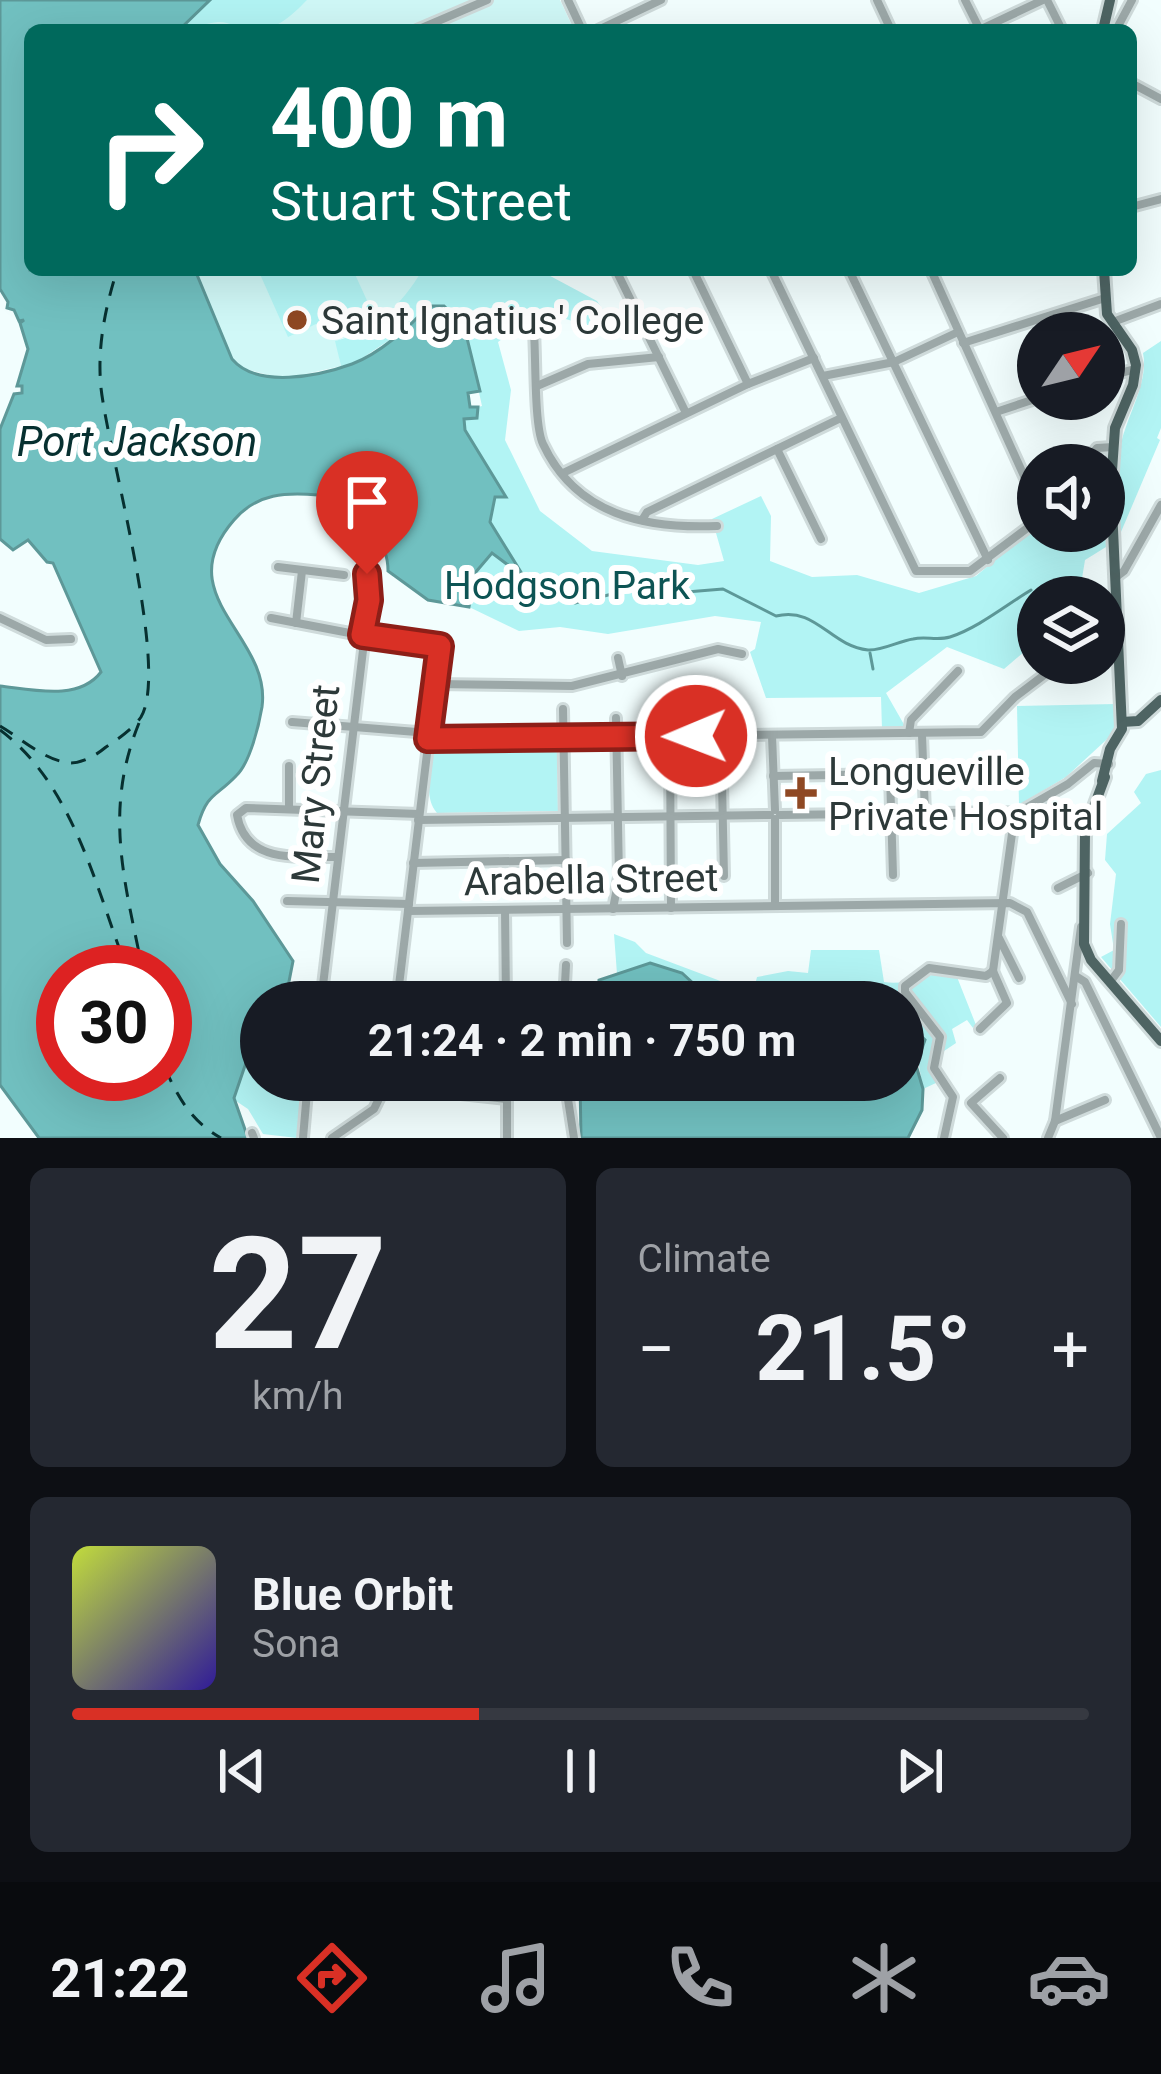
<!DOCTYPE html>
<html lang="en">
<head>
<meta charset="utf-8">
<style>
	body { margin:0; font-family:Roboto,sans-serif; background:#242831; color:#f1f3f6; height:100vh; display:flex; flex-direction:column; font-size:45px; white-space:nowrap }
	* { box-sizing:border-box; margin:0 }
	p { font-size:39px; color:#9ea1a6 }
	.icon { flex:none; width:66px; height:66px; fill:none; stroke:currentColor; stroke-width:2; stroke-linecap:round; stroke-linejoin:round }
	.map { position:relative; height:1138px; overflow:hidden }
	.sheet { display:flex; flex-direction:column; gap:30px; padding:30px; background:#0d0f14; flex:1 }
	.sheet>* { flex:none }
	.top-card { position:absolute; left:24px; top:24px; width:1113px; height:252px; border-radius:18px; box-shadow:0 12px 48px #0002; background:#00695c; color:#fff; overflow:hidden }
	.needle { width:78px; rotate:55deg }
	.fabs { position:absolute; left:1017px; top:312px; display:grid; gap:24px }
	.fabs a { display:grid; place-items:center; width:108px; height:108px; border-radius:50%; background:#171b24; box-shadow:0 12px 48px #0002; font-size:60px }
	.speed { position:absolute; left:36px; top:945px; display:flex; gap:24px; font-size:60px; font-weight:700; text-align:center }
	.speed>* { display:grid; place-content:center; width:156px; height:156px; border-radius:50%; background:#171b24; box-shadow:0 12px 48px #0002; line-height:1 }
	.speed .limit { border:18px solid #d22; background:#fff; color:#111 }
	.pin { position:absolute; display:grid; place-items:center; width:102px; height:102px; color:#fff; margin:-123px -51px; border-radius:50% 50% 50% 0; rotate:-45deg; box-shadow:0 0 12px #0007 }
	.pin .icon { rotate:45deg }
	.me { position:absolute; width:132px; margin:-66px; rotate:269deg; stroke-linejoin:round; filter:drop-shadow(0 0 9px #0008) }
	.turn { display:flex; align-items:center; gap:42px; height:252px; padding:0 48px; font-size:54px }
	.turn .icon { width:156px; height:156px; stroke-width:2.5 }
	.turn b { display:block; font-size:84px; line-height:102px }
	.big { font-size:90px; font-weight:700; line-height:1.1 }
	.sheet .widget { flex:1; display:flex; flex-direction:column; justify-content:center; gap:18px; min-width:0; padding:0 42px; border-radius:18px; background:#242831 }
	.sheet .dial { align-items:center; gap:0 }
	.dial b { font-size:156px; line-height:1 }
	.song { display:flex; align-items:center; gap:36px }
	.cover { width:144px; height:144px; border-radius:18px; background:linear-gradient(135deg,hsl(70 70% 55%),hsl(250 70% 35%)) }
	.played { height:12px; border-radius:6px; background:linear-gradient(90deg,#d93025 40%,#363941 40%) }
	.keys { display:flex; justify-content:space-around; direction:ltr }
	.heat { display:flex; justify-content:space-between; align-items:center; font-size:66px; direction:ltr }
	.sheet .tiles { flex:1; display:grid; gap:30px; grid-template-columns:1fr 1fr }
	.widget:last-child { grid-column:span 2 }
	.trip { position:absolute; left:240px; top:981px; width:684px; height:120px; border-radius:60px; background:#171b24; box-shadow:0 12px 48px #0002; font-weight:700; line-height:120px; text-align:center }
	.tabs { display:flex; height:192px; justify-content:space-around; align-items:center; background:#090b0e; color:#9ea1a6 }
	.tabs .icon { width:84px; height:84px }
	.tabs .selected { color:#d93025 }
	.tabs b { font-size:54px; color:#f1f3f6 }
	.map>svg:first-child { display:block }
	.built { fill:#d0f8f7 }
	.green { fill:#b2f4f4 }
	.water { fill:#71c0c0; stroke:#5d9898; stroke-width:3; fill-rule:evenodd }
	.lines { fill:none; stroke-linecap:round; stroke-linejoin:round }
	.stream { stroke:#5d9898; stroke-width:3 }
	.ferry { stroke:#073030; stroke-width:3; stroke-dasharray:15 12; stroke-linecap:butt }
	.minor-casing { stroke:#cfdbdb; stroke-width:14 }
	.major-casing { stroke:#cfdbdb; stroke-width:16 }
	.minor { stroke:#9ca8a8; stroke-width:8 }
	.major { stroke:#4e6463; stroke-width:10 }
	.route-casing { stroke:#8d1f18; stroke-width:30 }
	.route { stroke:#d93025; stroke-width:21 }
	.poi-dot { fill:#8f4823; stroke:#fff; stroke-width:4.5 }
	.labels { text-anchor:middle; stroke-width:12; stroke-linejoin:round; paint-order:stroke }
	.poi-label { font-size:39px; fill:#2d3939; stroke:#fff; text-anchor:start }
	.park-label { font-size:39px; fill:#0d5454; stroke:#fff }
	.street-label { font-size:39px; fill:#2d3939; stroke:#fff }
	.water-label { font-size:42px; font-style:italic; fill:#073030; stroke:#fff }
</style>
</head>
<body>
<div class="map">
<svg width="1161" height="1138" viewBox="0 0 1161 1138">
	<rect width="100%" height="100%" fill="#f2fefe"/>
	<g class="built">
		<polygon points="210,0 560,0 574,30 179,30"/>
		<polygon points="195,270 422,270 409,293 388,313 369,327 336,341 341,366 284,379 238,367 232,358"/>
	</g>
	<g class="green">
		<path d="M210,0H307C290,17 275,33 247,29C237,28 228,21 218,22C203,23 193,30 179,30Z"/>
		<polygon points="263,270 353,270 370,307 335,327 316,324 288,337 259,272"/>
		<path d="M422,270H539L597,301L608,317L629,308L642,333L588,326L547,313L545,339H536L517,328L498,342L511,390L505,440L540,511L592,551L698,565L724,561L712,519L761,496L771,516L770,561L812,577L857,575L919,593L976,576L1038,524V531H1104V495L1106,547L1085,560L1079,597H1038V640L1004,669L947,647L886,693L906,728L882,729L881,697L766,698L750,652L755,649L761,622L715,616L608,634L560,627L519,631L469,607L475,573L492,553L518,573L488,520L495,496H506L465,430L464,419L477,418L478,407L482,406L466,334L452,314L411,319L406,329L355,363L341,366L335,341C374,331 403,304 422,270Z"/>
		<path d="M1161,341V428L1157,438L1160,440L1118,539C1118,508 1115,473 1121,444C1127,415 1149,382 1143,353Z"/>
		<polygon points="1116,704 1117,730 1066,777 1019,805 1017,706"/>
		<path d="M557,745L558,811L437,813C422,796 432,767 435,746Z"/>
		<polygon points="1161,770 1161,1027 1101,957 1114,950 1110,924 1116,874 1105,860 1107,834 1141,803 1134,792 1146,774"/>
		<path d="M614,934L635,942L646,953L739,988L754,989L757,977L788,971L808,973L811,950H879L884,982C913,987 929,967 957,977L976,1025L973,1028L967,1020L952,1029L956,1043L935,1057L933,1068L938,1082L923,1089L912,1024L903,1018V1002L859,1000L833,986L813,1002H739L707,996L682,973L650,963L617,974Z"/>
		<polygon points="261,1034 261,1080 303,1080 297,1138 263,1134 248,1109 233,1099 253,1042"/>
	</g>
	<g class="water">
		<path d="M0,0H210L179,30H30V270H195L232,359C257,389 319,376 352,364C379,354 411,326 428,306H444L452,314L463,312L473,327L466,334L480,391L468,393L470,407H478L477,418L464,419L465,430L506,497H495L490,522L524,577L492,553L475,573L469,607L428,600L388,571C388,538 367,527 342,513L337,500L319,491L318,495C287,492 257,493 234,520C167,597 272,635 262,707C259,725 250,763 236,776C216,797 207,793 198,825L220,864L253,901L293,961L285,1002H261V1034L253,1042L234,1098L248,1138H39L0,1085V686C34,690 79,701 101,672L53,563L47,562L28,540L13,550L0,539V429L14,394L22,393V386H17L28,349L20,323L24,320L19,321L14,310L7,308L8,302L0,289ZM165,972V1074H63V972Z"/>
		<polygon points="650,963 682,973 707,996 739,1002 597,1002 599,980"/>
		<polygon points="903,1018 925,1040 916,1065 923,1089 922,1110 908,1138 581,1138 580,1080 903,1080"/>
	</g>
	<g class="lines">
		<g class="stream">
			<polyline points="470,322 528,315"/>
			<path d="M523,576L575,603L629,590L650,595L723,589L776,616C816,606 830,646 868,650C882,651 899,641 913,639C926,636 937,641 950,637C978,628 1006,605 1031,590"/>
			<polyline points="870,653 873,669"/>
		</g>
		<g class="ferry">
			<path d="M139,723C103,812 125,882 143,972"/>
			<path d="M0,726C19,737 42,758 64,762C79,766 95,756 106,747C118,739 133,729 141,717C170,668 108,452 101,388C97,347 105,309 117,270"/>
			<path d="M0,730C74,785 96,889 128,972"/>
			<path d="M165,1068C178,1098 192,1122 221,1138"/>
		</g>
		<g class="minor-casing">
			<g id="minor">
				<polyline points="568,0 582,30"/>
				<polyline points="877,0 891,30"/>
				<polyline points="965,0 980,30"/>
				<polyline points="1047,0 1062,30"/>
				<polyline points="417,30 487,0"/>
				<polyline points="598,30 661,0"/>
				<polyline points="979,30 1043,0"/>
				<polyline points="1116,30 1132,0"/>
				<polyline points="1131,83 1161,99"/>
				<polyline points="1131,207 1161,199"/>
				<polyline points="616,270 686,413"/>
				<polyline points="693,270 748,384"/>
				<polyline points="771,270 916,571 970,571 1038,520"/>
				<polyline points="849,270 988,560"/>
				<polyline points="931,270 1038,507"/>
				<polyline points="1113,322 1161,304"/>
				<path d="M534,333C536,358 534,425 543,444C576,515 645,529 717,526"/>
				<polyline points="963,343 1105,298"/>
				<polyline points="823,376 894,362 958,332"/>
				<polyline points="1104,377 1136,369"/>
				<polyline points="537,386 588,364 659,357"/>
				<polyline points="996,412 1038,398"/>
				<polyline points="777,449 821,539"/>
				<polyline points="1084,465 1097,448 1113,447"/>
				<polyline points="563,473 748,384 814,358"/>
				<polyline points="642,520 647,512 841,418"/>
				<polyline points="278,567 344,575"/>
				<polyline points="1116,577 1124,571 1161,505"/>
				<polyline points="0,618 46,640 71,639"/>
				<polyline points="271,618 381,639 440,646 397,1002"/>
				<polyline points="296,623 302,571"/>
				<polyline points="618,658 622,676"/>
				<polyline points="435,684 572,686 718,649 742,654"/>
				<polyline points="563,709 567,943"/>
				<polyline points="292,722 429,733"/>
				<polyline points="909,733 911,720 958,671"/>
				<polyline points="922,735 925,813"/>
				<polyline points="670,736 671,908"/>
				<polyline points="721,736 724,876"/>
				<polyline points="772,736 775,810"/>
				<polyline points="428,739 981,732 1015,697 1060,663"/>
				<polyline points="890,775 893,875"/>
				<polyline points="773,776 1018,772"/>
				<polyline points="289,809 289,766"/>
				<polyline points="780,815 1019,812 1068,784 1094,763 1109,764"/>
				<polyline points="418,820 770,815"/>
				<path d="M338,857C298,856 246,865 237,815L246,808L419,814"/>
				<polyline points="413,863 566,860"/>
				<polyline points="1058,888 1088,873"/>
				<polyline points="287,901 409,904"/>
				<polyline points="775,906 775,819"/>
				<polyline points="613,909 619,877 616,718"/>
				<polyline points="505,910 506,1002"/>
				<polyline points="408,911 1010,903 1027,912 1072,1004"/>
				<polyline points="999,938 1019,978"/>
				<polyline points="993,971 1015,812"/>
				<polyline points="1077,977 1085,982 1161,1138"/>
				<polyline points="1110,982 1119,970 1121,924"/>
				<polyline points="321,1002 369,600 367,574"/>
				<polyline points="564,1002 566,965"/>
				<polyline points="980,1029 1007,1003 993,971"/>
				<polyline points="1000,1078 971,1103 1003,1138"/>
				<polyline points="507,1080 507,1138"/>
				<polyline points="565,1080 574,1138"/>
				<polyline points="387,1086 507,1099"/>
				<polyline points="1055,1121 1105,1100"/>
				<polyline points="252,1133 254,1138"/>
				<polyline points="303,1138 308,1080"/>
				<polyline points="332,1138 374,1109 388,1080"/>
				<polyline points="944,1138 953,1097 934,1068 940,1037 905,992 905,986 929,968 986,976 993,971"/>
				<polyline points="1048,1138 1055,1121 1081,927"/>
			</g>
		</g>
		<g class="major-casing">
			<g id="major">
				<polyline points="1103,30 1110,0"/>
				<polyline points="1122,722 1138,721 1161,700"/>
				<polyline points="1105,777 1085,831 1084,944 1091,960 1161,1041"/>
				<polyline points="1102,781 1110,749 1122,729 1111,485 1115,428 1133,385 1136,365 1132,350 1107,314 1104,270"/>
			</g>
		</g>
		<use href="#minor" class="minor"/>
		<use href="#major" class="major"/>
	</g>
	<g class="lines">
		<g class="route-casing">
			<polyline id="route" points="367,574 369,600 362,635 440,646 428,739 696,736"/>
		</g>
		<use href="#route" class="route"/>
	</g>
	<g class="poi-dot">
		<circle cx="297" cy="320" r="12"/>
		<path d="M795 775h12v12h12v12h-12v12h-12v-12h-12v-12h12z"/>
	</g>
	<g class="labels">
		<g class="poi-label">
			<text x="321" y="334">Saint Ignatius' College</text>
			<text x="828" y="785">Longueville<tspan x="828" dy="45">Private Hospital</tspan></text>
		</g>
		<g class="park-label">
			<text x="567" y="599">Hodgson Park</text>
		</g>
		<g class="street-label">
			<text transform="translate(315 784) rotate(-84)" y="14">Mary Street</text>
			<text transform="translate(591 879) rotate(-1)" y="14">Arabella Street</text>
		</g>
		<g class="water-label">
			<text x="137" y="456">Port Jackson</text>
		</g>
	</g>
</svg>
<div class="fabs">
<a><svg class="needle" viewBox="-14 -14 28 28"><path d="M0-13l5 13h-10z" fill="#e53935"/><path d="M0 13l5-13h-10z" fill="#9ea1a6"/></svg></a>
<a><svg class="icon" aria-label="sound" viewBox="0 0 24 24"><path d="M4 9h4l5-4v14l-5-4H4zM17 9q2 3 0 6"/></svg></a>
<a><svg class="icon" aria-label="layers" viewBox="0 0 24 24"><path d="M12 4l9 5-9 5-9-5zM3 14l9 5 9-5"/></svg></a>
</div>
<div class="speed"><div class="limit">30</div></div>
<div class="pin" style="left:367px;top:574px;background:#d93025"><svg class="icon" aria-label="arrive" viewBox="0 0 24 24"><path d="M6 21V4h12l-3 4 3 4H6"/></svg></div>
<svg class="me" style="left:696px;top:736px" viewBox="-20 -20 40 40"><circle r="17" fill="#d93025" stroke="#fff" stroke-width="3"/><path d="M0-11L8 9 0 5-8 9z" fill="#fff"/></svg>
<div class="trip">21:24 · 2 min · 750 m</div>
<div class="top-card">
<div class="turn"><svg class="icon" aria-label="right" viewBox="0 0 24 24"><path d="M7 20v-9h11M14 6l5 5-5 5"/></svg><div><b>400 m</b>Stuart Street</div></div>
</div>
</div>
<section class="sheet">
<div class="tiles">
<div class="widget dial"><b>27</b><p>km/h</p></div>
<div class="widget"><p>Climate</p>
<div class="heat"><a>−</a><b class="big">21.5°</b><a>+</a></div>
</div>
<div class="widget">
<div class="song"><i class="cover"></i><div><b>Blue Orbit</b><p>Sona</p></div></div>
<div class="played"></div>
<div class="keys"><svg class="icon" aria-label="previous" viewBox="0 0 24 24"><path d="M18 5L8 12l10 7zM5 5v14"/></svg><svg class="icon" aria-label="pause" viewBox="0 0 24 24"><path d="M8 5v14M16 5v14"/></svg><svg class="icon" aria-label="next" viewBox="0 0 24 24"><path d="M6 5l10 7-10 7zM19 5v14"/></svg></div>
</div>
</div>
</section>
<nav class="tabs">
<b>21:22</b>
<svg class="icon selected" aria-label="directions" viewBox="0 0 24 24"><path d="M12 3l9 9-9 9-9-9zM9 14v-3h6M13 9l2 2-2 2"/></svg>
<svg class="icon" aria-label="music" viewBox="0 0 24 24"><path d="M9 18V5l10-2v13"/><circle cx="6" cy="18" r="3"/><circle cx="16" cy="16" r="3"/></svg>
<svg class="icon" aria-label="phone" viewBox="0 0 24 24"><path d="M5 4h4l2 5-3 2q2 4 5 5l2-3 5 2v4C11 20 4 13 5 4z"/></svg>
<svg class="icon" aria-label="climate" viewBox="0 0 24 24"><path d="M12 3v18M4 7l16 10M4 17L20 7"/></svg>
<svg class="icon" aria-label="car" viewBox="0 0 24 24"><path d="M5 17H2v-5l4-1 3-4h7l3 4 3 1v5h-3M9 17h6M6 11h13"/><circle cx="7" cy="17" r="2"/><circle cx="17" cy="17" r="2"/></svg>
</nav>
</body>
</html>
